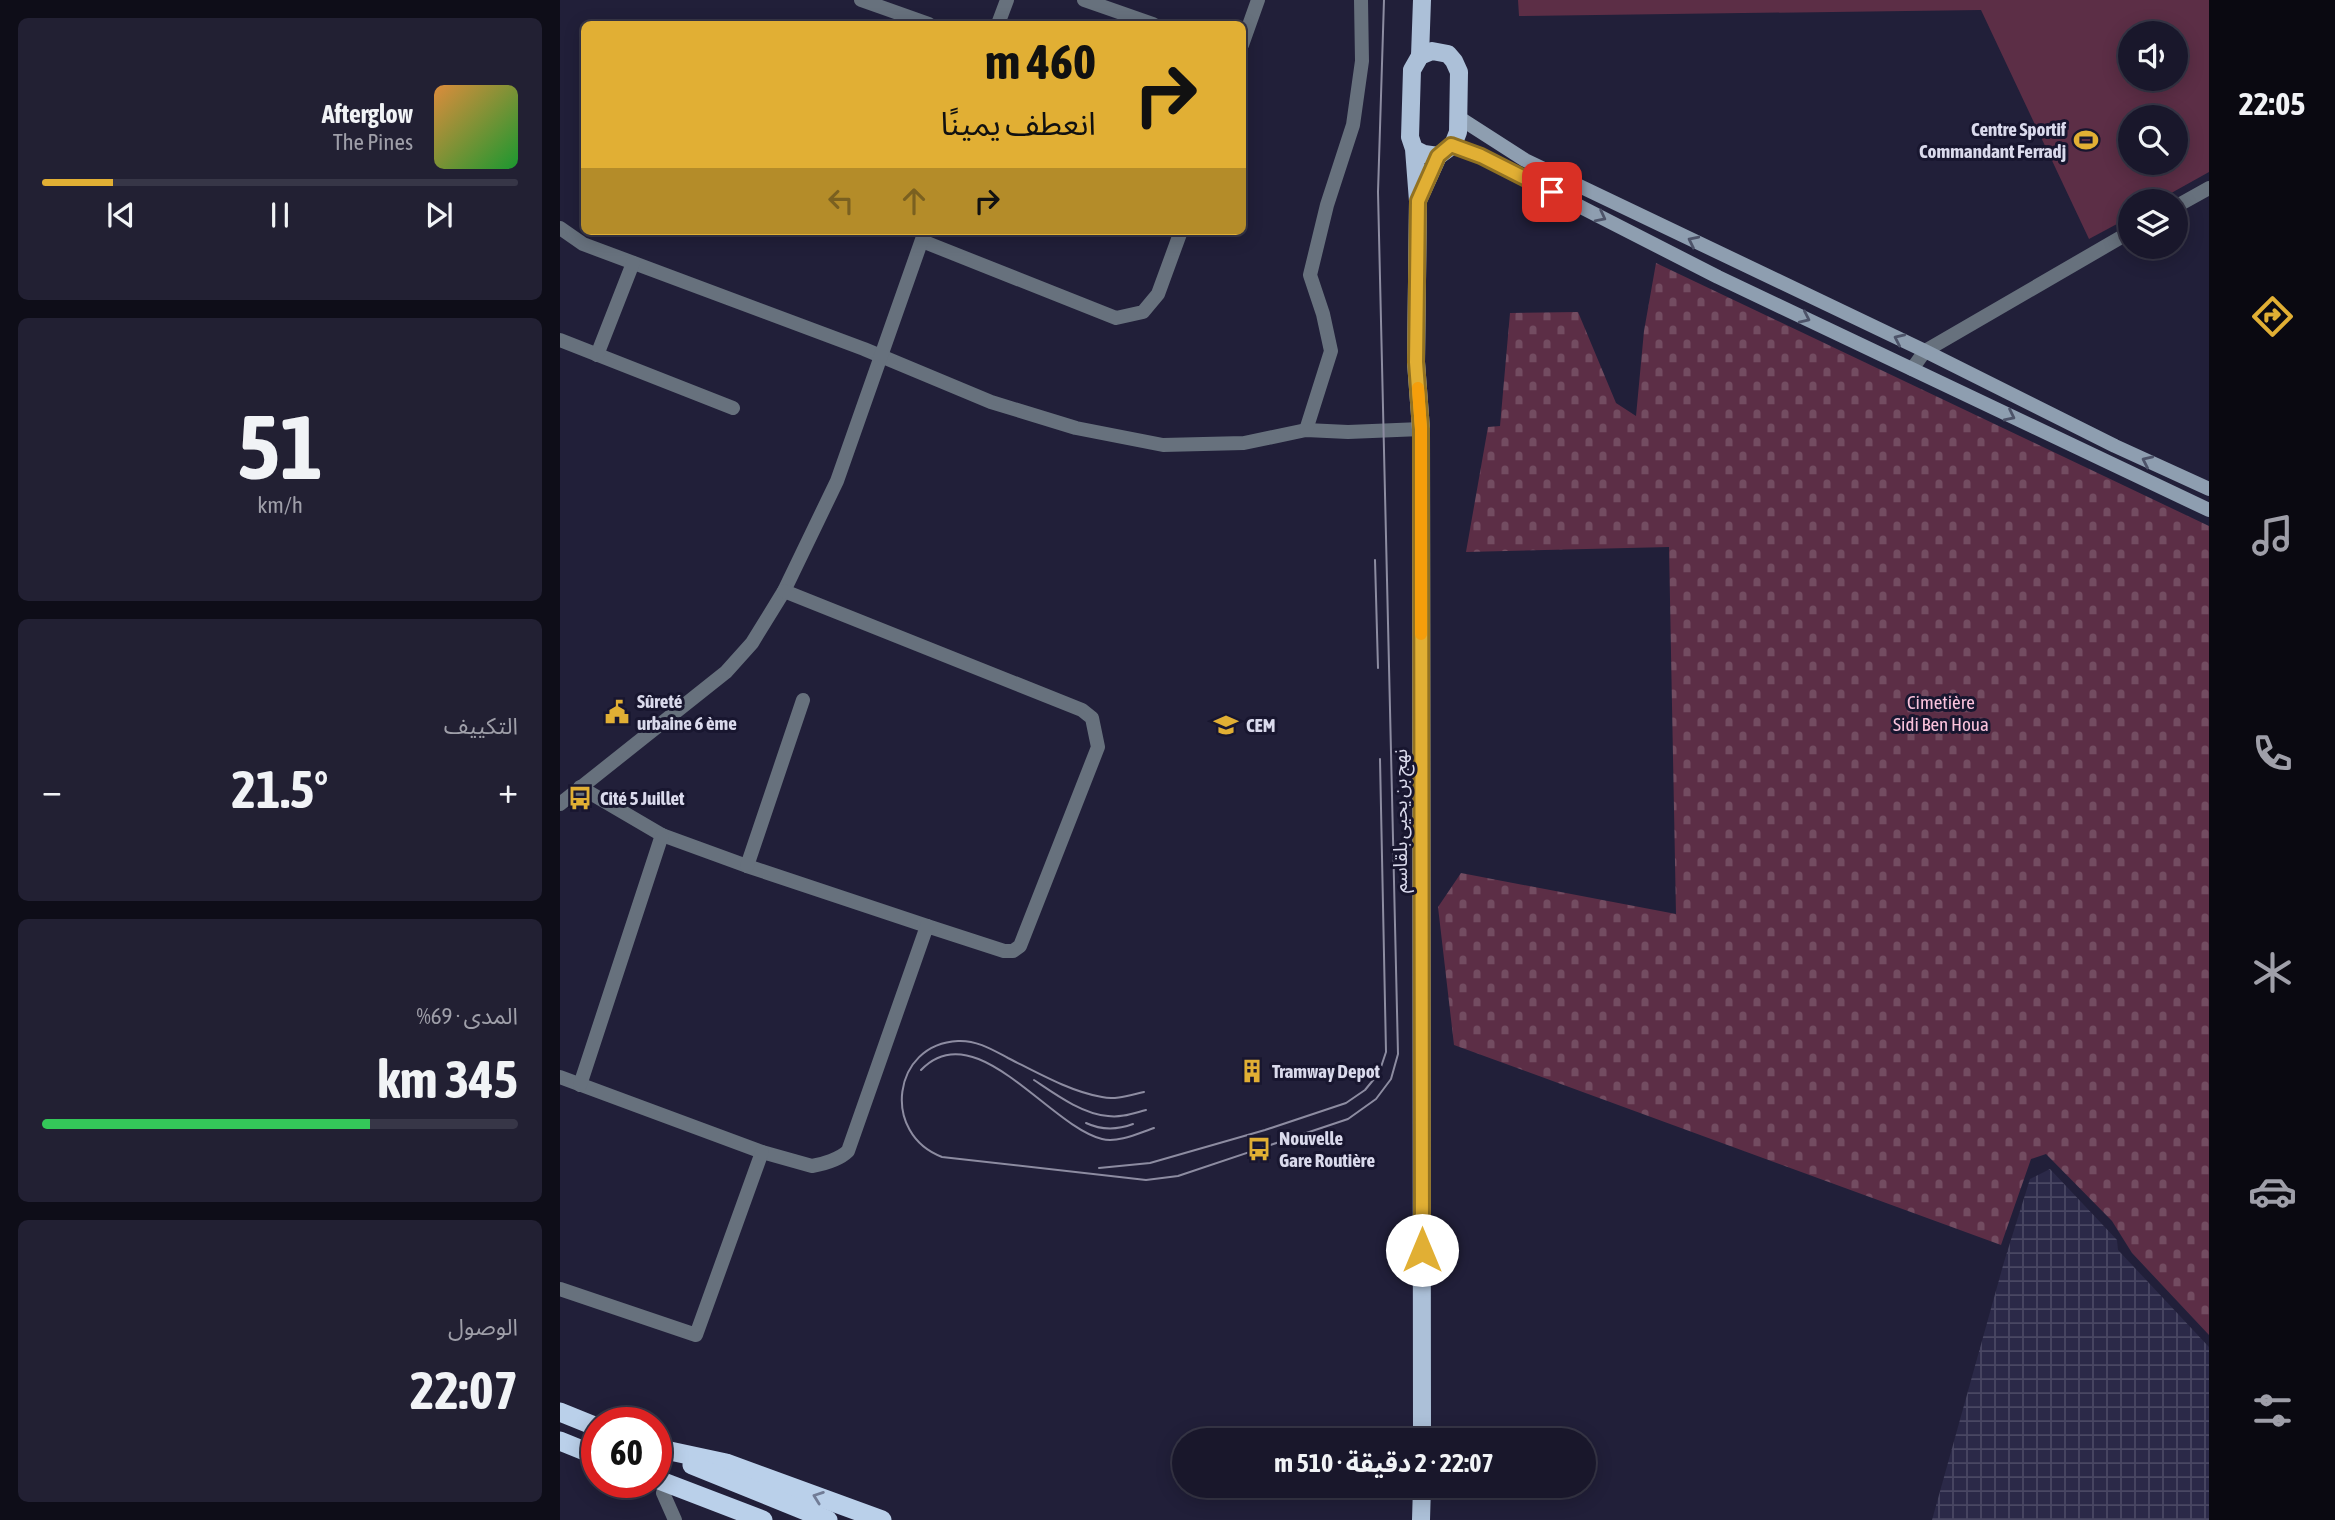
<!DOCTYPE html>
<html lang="ar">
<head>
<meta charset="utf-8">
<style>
	body { margin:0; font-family:"Asap Condensed","Noto Sans Arabic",sans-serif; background:#222033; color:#f1f3f6; direction:rtl; height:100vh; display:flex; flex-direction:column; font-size:26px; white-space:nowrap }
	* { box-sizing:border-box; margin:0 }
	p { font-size:23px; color:#9f9fa9 }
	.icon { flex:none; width:38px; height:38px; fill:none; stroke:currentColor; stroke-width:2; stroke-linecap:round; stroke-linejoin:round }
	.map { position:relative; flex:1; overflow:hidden; direction:ltr }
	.panel { display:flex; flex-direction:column; gap:18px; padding:18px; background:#0e0d18; width:560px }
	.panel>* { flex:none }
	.top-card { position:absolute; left:21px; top:21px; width:665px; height:214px; border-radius:10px; box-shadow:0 4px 18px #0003,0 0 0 2px #373647; direction:rtl; background:#e1af34; color:#111; overflow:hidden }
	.buttons { position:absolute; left:1558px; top:21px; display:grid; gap:14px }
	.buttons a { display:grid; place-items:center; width:70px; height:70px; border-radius:50%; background:#19172b; box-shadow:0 4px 18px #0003,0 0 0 2px #373647; font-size:35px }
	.speed { position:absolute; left:21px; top:1407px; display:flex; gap:14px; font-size:35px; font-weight:700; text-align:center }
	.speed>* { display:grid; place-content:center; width:91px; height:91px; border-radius:50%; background:#19172b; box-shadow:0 4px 18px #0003,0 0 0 2px #373647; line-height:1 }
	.speed .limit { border:10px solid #d22; background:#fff; color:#111 }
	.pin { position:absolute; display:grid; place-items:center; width:60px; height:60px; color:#fff; margin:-30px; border-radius:14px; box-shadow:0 4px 10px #0006 }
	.me { position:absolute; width:77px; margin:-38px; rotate:0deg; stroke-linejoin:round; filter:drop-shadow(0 0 5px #0008) }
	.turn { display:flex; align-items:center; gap:24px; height:147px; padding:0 35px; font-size:32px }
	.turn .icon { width:91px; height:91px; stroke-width:2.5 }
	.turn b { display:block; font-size:49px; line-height:60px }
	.lanes { display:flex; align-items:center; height:66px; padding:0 35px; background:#0003; justify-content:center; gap:35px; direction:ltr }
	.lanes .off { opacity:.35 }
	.big { font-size:52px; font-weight:700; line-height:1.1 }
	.panel .card { flex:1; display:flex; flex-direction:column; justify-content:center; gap:10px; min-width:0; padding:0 24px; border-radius:10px; background:#222033 }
	.panel .dial { align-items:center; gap:0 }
	.dial b { font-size:91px; line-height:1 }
	.song { display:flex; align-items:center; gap:21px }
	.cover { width:84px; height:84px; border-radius:10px; background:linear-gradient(135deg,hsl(30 70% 55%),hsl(130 70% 35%)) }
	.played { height:7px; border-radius:4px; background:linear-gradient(90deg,#e1af34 15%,#373647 15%) }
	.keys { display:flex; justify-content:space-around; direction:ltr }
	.heat { display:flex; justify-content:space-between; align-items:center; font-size:38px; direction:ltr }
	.charge { height:10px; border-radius:5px; background:linear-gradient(90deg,#34c759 69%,#373647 0) }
	.trip { position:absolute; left:612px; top:1428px; width:424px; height:70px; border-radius:35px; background:#19172b; box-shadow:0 4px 18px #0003,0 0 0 2px #373647; font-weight:700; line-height:70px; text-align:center; direction:rtl }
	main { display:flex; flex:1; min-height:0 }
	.dock { display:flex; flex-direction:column; width:126px; justify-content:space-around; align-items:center; background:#0a0911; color:#9f9fa9 }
	.dock .icon { width:49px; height:49px }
	.dock .current { color:#e1af34 }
	.dock b { font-size:32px; color:#f1f3f6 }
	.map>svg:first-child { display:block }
	.industrial { fill:url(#industrial-grid) }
	.cemetery { fill:url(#cemetery-stones) }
	.pitch { fill:#5c2e46; fill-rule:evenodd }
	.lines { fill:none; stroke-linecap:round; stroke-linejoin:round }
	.minor { stroke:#67717d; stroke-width:14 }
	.secondary { stroke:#8e9eb0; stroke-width:14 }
	.primary { stroke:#acc0d8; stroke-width:18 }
	.trunk { stroke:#bad0ea; stroke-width:19 }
	.tram { stroke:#8d8ca1; stroke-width:2 }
	.oneway { stroke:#4d5369 }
	.oneway2 { stroke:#717c96 }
	.route-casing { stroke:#927222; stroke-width:18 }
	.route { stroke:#e1af34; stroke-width:12 }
	.slow { stroke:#f59e0b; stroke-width:12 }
	.labels { text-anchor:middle; stroke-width:6; stroke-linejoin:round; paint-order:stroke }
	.poi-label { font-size:19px; font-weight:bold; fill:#dadaec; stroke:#18162f; text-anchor:start }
	.park-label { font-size:19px; fill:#fac2dc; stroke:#18162f }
	.street-label { font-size:19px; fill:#dadaec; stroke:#18162f }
</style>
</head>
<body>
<main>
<nav class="dock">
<b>22:05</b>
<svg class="icon current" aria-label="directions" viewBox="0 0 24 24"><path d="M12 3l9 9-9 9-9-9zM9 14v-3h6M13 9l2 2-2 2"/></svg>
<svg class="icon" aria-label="music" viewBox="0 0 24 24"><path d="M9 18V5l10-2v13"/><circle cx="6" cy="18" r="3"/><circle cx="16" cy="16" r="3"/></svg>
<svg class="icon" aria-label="phone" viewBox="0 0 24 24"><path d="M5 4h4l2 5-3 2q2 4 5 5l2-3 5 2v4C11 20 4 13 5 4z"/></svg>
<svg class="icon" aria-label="climate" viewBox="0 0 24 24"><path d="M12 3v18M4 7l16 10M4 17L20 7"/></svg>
<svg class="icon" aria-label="car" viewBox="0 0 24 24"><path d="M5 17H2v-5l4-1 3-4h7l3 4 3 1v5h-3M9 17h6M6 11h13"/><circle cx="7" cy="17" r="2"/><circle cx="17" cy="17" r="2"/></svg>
<svg class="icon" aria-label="filters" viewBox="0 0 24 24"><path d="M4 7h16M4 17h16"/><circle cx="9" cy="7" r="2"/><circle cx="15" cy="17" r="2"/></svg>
</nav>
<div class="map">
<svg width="1649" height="1520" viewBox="0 0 1649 1520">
	<defs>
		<pattern id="industrial-grid" width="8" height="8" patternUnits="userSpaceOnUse" patternTransform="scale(1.75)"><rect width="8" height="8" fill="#2b2948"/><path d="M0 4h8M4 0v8" fill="none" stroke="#494763"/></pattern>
		<pattern id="cemetery-stones" width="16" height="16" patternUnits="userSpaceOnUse" patternTransform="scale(1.75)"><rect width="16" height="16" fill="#5c2e46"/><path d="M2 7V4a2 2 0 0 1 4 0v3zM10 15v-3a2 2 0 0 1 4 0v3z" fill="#734c61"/></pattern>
	</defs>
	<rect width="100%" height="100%" fill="#211f39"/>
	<polygon class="industrial" points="1490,1169 1557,1240 1558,1250 1649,1347 1649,1520 1372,1520 1444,1262 1470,1179"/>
	<polygon class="cemetery" points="1096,263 1649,526 1649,1335 1572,1253 1552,1221 1486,1154 1471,1159 1441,1245 894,1045 878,907 901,873 1116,914 1109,547 906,552 928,427 940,426 950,313 1018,312 1056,403 1076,416 1084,331"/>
	<path class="pitch" d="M958,0H1649V172L1597,201H1570V217L1529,239L1421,10L959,16ZM1570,33H1615V79H1570ZM1570,117H1615V163H1570Z"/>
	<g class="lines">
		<g class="minor">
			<polyline points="301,0 369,24"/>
			<polyline points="524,0 593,24"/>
			<polyline points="438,24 447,0"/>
			<polyline points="682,45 698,0"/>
			<polyline points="1615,207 1649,188"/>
			<polyline points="0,228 23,244 304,349 431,402 516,428 603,445 684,443 746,430 788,432 861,429"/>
			<polyline points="362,241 556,318 583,312 598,294 621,231"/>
			<polyline points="0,340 173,408"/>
			<polyline points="37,355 73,263"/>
			<polyline points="1352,369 1365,351 1570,232"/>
			<polyline points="746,430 771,351 763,314 750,275 767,205 793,125 802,61 801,0"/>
			<polyline points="20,787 102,835 187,866 367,926"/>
			<polyline points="0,804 166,672 192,643 224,591 277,481 365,231"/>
			<polyline points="187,866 243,700"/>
			<path d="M0,1077L202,1152L252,1166C263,1164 280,1159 288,1151L367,926L444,951H453L460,946L538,747L532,718L522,710L224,591"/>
			<polyline points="20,1085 102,835"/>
			<polyline points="0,1289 136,1335 202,1152"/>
			<polyline points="103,1493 115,1520"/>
		</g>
		<g class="secondary">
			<polyline points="898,117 965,160 1365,351 1555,446 1649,489"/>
			<polyline points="891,145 921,156 1158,277 1649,510"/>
		</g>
		<g class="primary">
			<polyline points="860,56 862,0"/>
			<polyline points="854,149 864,154 878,156 893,145 898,132 899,72 894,61 888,54 872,51 860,56 852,70 850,137 854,149 858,201 856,362 861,429 862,1440"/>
			<polyline points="859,198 878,156"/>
			<polyline points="861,1520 862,1486"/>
		</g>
		<g class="trunk">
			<polyline points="0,1412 37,1427"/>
			<polyline points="0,1441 37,1456"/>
			<polyline points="96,1448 166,1463 322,1520"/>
			<polyline points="132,1465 268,1520"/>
			<polyline points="96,1479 203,1520"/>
		</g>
		<g class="tram">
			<polyline points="815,560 818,668"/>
			<path d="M361,1070C415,1013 489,1126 542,1139C558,1143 579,1133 594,1128"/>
			<path d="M474,1080C495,1094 522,1114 548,1116C561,1118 574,1113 586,1110"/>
			<path d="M584,1092C570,1095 556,1100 542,1097C511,1092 476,1072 448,1058C433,1050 417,1040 398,1041C332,1044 321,1134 382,1157L586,1180L618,1176L788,1119L816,1099L831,1079L838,1054L818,192L824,0"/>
			<path d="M526,1123C541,1130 557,1130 573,1124"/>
			<polyline points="539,1168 590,1163 705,1130 786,1103 805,1090 819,1073 826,1052 820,759"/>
		</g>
	</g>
	<defs><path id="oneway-chevron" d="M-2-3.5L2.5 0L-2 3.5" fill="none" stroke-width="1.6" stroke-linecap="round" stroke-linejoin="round" transform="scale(1.75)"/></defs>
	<g class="oneway">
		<use href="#oneway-chevron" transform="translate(1041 217) rotate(27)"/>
		<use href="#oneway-chevron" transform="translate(1133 241) rotate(-154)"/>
		<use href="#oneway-chevron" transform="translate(1245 318) rotate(25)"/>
		<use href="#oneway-chevron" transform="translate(1339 339) rotate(-155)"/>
		<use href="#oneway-chevron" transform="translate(1450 416) rotate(26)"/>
		<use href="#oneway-chevron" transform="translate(1587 461) rotate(-155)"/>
	</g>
	<use class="oneway2" href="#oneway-chevron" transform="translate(258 1497) rotate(-160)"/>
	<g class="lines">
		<g class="route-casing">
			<polyline id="route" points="862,1250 861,429 856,362 858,201 878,156 891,145 921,156 992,192"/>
		</g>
		<use href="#route" class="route"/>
		<polyline class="slow" points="858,388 861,429 861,634"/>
	</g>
	<defs>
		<g id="stadium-bare" transform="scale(1.89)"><path d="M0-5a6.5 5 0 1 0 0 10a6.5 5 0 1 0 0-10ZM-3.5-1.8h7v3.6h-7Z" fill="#e1af34" stroke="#18162f" stroke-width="2.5" paint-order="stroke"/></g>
		<g id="civic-bare" transform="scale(1.89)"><path d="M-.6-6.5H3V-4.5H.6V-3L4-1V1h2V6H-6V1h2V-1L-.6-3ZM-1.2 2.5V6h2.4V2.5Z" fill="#e1af34" stroke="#18162f" stroke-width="2.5" paint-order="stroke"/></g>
		<g id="school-bare" transform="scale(1.89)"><path d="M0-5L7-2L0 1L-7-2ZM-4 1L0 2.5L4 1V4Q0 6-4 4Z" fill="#e1af34" stroke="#18162f" stroke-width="2.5" paint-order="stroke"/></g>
		<g id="bus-bare" transform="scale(1.89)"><path d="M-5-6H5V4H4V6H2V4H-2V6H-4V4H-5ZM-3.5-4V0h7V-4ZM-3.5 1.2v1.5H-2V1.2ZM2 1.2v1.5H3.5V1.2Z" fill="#e1af34" stroke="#18162f" stroke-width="2.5" paint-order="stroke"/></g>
		<g id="building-bare" transform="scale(1.89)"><path d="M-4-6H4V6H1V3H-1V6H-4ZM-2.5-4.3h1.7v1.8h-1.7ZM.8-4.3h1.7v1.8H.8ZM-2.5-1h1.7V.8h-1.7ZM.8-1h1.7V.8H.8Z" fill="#e1af34" stroke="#18162f" stroke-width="2.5" paint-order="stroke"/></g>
	</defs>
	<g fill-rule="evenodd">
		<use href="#stadium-bare" x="1526" y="140"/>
		<use href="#civic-bare" x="57" y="712"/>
		<use href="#school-bare" x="666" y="725"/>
		<use href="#bus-bare" x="20" y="798"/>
		<use href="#building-bare" x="692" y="1071"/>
		<use href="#bus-bare" x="699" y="1149"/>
	</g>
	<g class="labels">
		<g class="poi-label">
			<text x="1506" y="136" text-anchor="end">Centre Sportif<tspan x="1506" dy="22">Commandant Ferradj</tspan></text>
			<text x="77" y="708">Sûreté<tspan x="77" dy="22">urbaine 6 ème</tspan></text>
			<text x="686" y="732">CEM</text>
			<text x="40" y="805">Cité 5 Juillet</text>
			<text x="712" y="1078">Tramway Depot</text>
			<text x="719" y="1145">Nouvelle<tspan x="719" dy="22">Gare Routière</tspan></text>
		</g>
		<g class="park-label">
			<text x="1381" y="709">Cimetière<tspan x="1381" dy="22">Sidi Ben Houa</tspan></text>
		</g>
		<g class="street-label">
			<text transform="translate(840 821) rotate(-90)" y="7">نهج بن يحيى بلقاسم</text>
		</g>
	</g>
</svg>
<div class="buttons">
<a><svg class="icon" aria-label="sound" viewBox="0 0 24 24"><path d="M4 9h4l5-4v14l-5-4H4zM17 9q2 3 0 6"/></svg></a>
<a><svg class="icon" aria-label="search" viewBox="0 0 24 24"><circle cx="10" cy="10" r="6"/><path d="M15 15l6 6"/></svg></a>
<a><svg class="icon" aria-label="layers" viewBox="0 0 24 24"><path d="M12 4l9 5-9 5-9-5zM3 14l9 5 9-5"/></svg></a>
</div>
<div class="speed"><div class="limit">60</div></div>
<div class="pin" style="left:992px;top:192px;background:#d93025"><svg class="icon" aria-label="arrive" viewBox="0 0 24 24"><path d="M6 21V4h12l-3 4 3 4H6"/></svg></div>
<svg class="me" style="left:862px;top:1250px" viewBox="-20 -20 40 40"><circle r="19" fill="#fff"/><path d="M0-13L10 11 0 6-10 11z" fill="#e1af34"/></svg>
<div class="trip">22:07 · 2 دقيقة · 510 m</div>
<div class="top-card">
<div class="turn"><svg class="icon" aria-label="right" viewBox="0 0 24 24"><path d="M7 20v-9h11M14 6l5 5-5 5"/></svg><div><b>460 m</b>انعطف يمينًا</div></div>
<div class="lanes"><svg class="icon off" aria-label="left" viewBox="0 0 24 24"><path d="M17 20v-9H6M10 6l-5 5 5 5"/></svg><svg class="icon off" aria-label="ahead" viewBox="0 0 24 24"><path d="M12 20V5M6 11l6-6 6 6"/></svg><svg class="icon" aria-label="right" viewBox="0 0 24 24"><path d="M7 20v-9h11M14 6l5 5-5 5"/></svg></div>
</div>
</div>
<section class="panel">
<div class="card">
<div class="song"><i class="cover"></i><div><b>Afterglow</b><p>The Pines</p></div></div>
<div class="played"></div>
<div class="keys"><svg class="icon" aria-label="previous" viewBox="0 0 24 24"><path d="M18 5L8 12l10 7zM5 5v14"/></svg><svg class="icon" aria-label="pause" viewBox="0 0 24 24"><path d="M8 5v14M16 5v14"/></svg><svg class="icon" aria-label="next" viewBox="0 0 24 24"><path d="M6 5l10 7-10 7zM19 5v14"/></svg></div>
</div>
<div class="card dial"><b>51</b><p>km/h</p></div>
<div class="card"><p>التكييف</p>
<div class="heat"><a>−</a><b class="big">21.5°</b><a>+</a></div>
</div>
<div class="card"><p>المدى · 69%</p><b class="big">345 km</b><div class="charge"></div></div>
<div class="card"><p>الوصول</p><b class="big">22:07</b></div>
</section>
</main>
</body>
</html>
